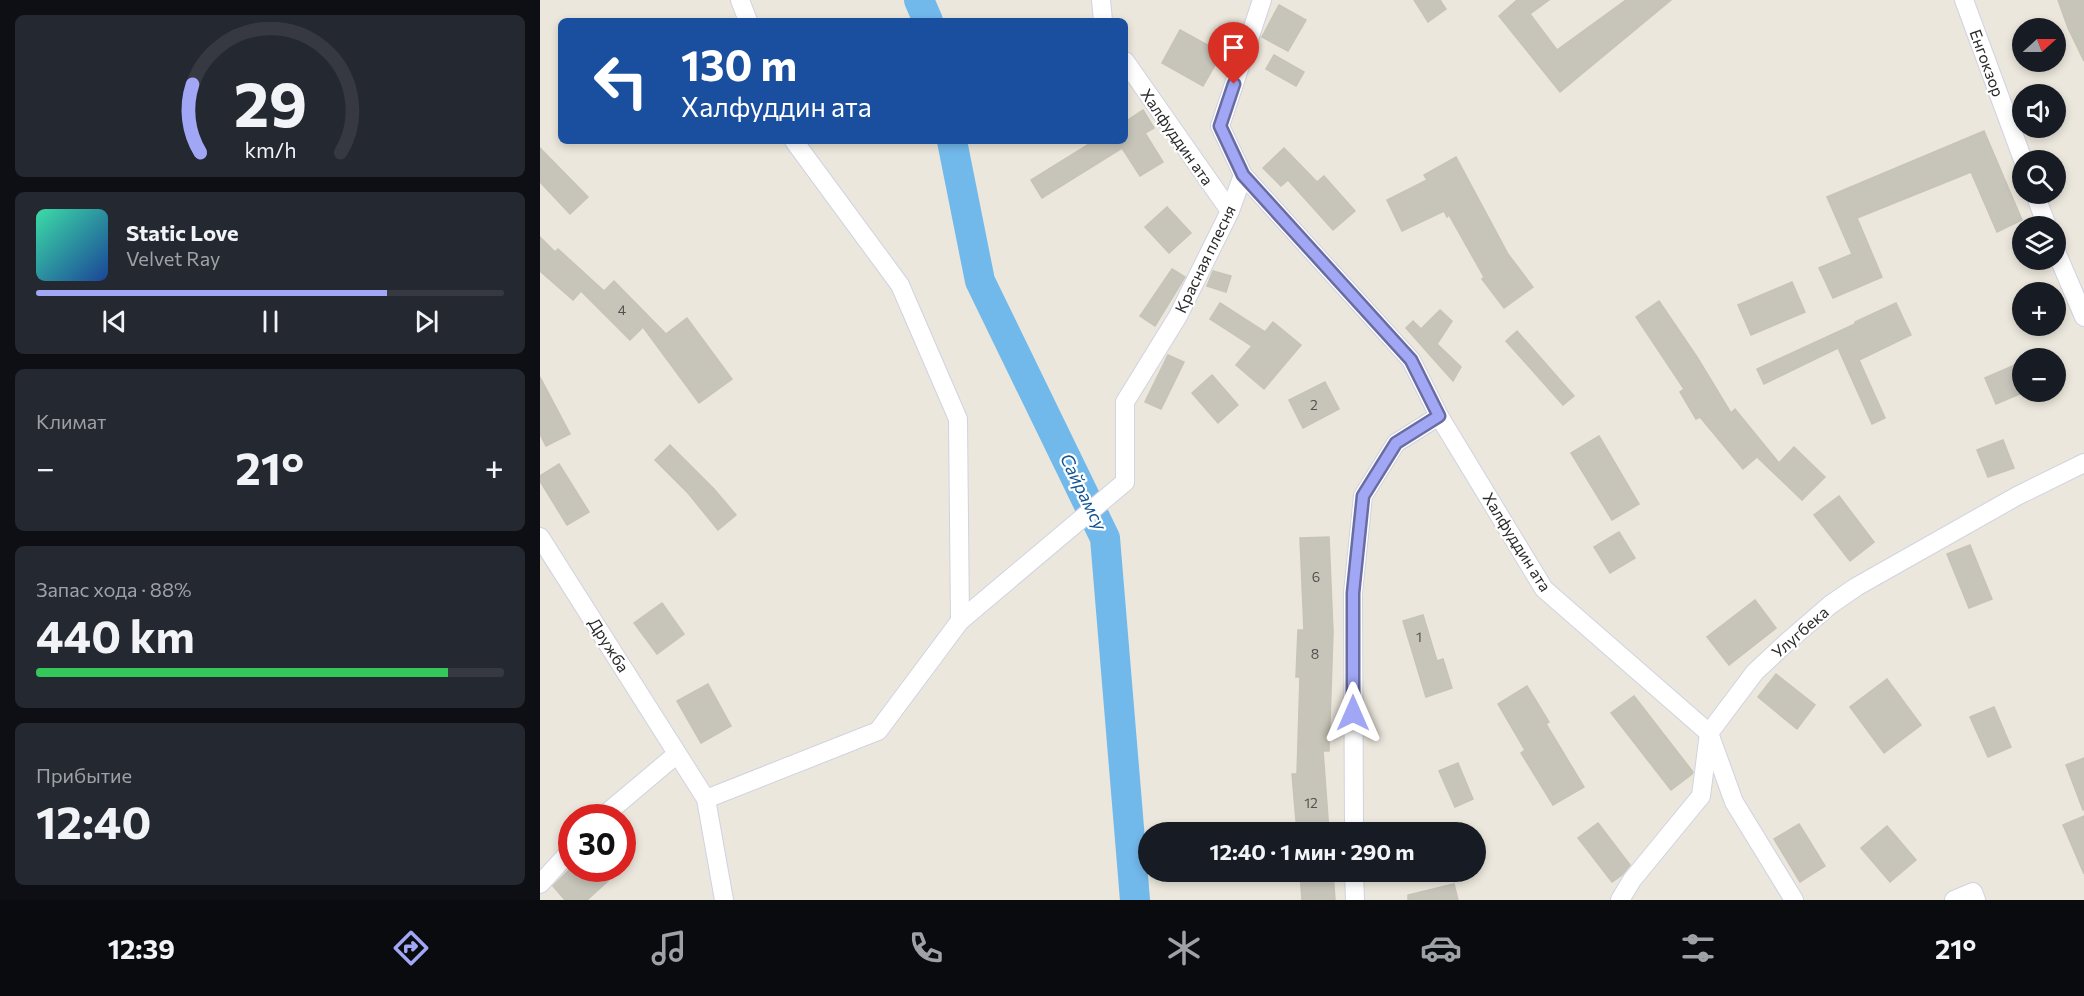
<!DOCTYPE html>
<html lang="ru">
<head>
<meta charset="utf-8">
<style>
	body { margin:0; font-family:Commissioner,sans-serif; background:#242831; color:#f1f3f6; height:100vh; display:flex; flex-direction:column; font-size:22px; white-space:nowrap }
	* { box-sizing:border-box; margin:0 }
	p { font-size:20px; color:#9ea1a6 }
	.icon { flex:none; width:33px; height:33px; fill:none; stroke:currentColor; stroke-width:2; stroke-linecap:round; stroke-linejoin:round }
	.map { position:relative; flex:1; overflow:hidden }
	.sheet { display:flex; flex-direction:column; gap:15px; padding:15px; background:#0d0f14; width:540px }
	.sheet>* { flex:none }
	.hud { position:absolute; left:18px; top:18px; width:570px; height:126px; border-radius:9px; box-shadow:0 3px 9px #0003; background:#1a4fa0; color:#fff; overflow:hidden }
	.needle { width:39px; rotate:69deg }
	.controls { position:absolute; left:1472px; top:18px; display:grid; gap:12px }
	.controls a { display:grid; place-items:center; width:54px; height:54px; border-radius:50%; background:#171b24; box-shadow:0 3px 9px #0003; font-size:30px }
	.speed { position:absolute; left:18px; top:804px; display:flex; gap:12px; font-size:30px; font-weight:700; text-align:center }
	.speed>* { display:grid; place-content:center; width:78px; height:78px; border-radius:50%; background:#171b24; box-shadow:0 3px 9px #0003; line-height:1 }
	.speed .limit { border:9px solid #d22; background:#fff; color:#111 }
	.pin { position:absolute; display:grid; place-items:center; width:51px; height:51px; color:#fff; margin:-62px -26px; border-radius:50% 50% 50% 0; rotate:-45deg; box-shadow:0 0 6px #0007 }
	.pin .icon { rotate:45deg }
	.me { position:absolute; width:66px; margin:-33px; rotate:0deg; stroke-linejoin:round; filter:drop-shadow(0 0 4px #0008) }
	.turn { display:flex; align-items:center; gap:21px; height:126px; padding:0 24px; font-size:27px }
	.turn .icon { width:78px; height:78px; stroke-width:2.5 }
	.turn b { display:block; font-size:42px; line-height:51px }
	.big { font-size:45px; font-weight:700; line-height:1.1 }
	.sheet .tile { flex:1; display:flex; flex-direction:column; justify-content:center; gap:9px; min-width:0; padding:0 21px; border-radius:9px; background:#242831 }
	.sheet .dial { align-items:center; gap:0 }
	.dial svg { height:156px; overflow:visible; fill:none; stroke:#363941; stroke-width:7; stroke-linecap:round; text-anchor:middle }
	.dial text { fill:#f1f3f6; stroke:none }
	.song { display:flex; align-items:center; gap:18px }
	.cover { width:72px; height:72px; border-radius:9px; background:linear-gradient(135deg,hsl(160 70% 55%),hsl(220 70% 35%)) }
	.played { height:6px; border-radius:3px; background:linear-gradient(90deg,#a1a6f5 75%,#363941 75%) }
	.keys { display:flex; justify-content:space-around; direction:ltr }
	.heat { display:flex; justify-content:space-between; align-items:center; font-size:33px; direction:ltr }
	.charge { height:9px; border-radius:4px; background:linear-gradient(90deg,#34c759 88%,#363941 0) }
	.trip { position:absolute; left:598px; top:822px; width:348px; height:60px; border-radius:30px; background:#171b24; box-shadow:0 3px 9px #0003; font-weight:700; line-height:60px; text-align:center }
	.tabs { display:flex; height:96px; justify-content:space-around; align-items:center; background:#090b0e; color:#9ea1a6 }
	.tabs .icon { width:42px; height:42px }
	.tabs .on { color:#a1a6f5 }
	.tabs b { font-size:27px; color:#f1f3f6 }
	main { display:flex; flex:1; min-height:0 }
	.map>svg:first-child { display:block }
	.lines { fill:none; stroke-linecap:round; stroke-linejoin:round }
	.river { stroke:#72b9eb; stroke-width:30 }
	.building { fill:#c7c5ba; stroke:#c7c3b6; stroke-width:1.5 }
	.minor-casing { stroke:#d1d2e2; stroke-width:20 }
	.minor { stroke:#fff; stroke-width:18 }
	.route-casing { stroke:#696c9f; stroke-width:15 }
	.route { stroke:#a1a6f5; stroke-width:10 }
	.labels { text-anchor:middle; stroke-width:4.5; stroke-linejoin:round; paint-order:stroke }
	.number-label { font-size:14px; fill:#51514e }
	.street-label { font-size:16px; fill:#2a2a2a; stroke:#fff }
	.water-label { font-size:18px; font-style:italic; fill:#115596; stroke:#fff }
</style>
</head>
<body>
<main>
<section class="sheet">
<div class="tile dial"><svg viewBox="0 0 100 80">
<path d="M14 69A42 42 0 1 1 86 69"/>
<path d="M14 69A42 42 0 0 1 10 34" stroke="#a1a6f5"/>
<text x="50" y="56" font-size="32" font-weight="700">29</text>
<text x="50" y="72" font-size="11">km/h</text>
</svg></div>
<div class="tile">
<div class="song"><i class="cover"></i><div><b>Static Love</b><p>Velvet Ray</p></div></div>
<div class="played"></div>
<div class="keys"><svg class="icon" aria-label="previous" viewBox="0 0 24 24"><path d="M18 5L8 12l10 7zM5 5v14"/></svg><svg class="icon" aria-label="pause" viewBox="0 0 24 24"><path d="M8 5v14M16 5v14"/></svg><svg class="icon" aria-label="next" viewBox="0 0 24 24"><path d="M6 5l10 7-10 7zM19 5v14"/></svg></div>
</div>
<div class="tile"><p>Климат</p>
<div class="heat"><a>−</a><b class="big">21°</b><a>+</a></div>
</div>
<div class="tile"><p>Запас хода · 88%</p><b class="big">440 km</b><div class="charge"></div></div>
<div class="tile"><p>Прибытие</p><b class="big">12:40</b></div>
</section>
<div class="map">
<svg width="1544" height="900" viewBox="0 0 1544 900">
	<rect width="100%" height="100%" fill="#ebe7dc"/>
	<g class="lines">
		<g class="river">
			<polyline points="379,0 388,21"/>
			<polyline points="412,141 440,281 565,538 595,900"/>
		</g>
	</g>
	<g class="building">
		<polygon points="874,0 900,0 906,9 888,22"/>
		<polygon points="977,0 1009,0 990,14 1017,50 1086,0 1131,0 1020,92 959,16"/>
		<polygon points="1518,0 1544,0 1544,61 1528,28"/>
		<polygon points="739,5 766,20 748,51 722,37"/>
		<polygon points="640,30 682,53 663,86 622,63"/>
		<polygon points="734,55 764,72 756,86 726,69"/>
		<polygon points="603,110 614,128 605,133 623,162 600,176 582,148 502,198 491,180 554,141 585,141 585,122"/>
		<polygon points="1444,131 1482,220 1457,232 1431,172 1317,218 1342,277 1293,298 1279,268 1312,254 1287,197"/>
		<polygon points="0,148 48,197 30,214 0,182"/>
		<polygon points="744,148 777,182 784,176 815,211 793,230 748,180 741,186 723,168"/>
		<polygon points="916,157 968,254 993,287 964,308 942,279 944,277 909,215 907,217 904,211 862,231 847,200 887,180 884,175"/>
		<polygon points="627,207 651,233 629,253 605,227"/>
		<polygon points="0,237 15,252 18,249 64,291 74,281 126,334 147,318 192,379 159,403 103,327 90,340 41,291 33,300 0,271"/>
		<polygon points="632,269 645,277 615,326 600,316"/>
		<polygon points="673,271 691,276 686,292 667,286"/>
		<polygon points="1252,282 1265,312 1211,335 1198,305"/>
		<polygon points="1119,301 1157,357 1191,413 1195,409 1239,463 1254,447 1285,477 1262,500 1217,457 1203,469 1160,417 1156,419 1140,392 1144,389 1096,317"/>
		<polygon points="680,303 725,332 733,322 761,345 724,389 696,365 712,346 670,319"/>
		<polygon points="1356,303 1371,335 1319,360 1345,418 1332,424 1298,348 1224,384 1217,369 1315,324 1315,322"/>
		<polygon points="900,310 912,321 897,344 921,367 913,381 866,328 873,321 881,329"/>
		<polygon points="977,331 1034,396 1023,405 966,341"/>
		<polygon points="628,355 644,362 621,409 605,402"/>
		<polygon points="1482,362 1482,393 1456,404 1445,378"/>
		<polygon points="672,375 698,405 678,423 652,393"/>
		<polygon points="0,377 30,434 6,446 0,434"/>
		<polygon points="785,382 799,409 763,428 749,400"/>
		<polygon points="1059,436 1099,504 1072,520 1031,453"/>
		<polygon points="1463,440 1474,468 1448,477 1437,450"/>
		<polygon points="130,445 174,489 196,515 178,530 148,493 115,460"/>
		<polygon points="19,464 49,512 27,525 0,481 0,476"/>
		<polygon points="1299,496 1334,542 1310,561 1274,515"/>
		<polygon points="1079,532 1095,558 1070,573 1054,547"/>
		<polygon points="789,537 793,632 789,751 783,751 789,832 757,832 752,774 757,774 760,677 756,677 758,630 764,630 760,538"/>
		<polygon points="1430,545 1452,599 1429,608 1407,554"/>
		<polygon points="1215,600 1236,628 1189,665 1167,637"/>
		<polygon points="122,603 144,634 117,654 94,623"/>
		<polygon points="883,615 897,661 903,659 912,688 886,697 863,621"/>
		<polygon points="1236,674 1275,705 1257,729 1218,697"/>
		<polygon points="1347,679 1381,725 1344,753 1310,707"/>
		<polygon points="168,684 191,726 161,743 137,701"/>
		<polygon points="987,686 1009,722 1006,724 1044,787 1013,805 981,753 985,750 958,704"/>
		<polygon points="1094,696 1153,772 1152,774 1131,790 1071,713"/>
		<polygon points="1454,707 1471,747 1448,757 1430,717"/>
		<polygon points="1544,758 1544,809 1543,810 1526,765"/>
		<polygon points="918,763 933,799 915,807 899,771"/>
		<polygon points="1544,816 1544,874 1523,825"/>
		<polygon points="1058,823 1090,865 1082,875 1072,882 1038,838"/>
		<polygon points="1259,824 1285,866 1260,882 1234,839"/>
		<polygon points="1347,826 1376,860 1350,882 1321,848"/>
		<polygon points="31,868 82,868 47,900 25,900 13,886"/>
		<polygon points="760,872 793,872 795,900 762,900"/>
		<polygon points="914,884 918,900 868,900 868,895"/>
	</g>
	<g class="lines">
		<g class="minor-casing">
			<g id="minor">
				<polyline points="200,0 208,21"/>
				<polyline points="561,0 563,21"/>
				<polyline points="1424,0 1483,160"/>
				<polyline points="585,61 690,211"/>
				<polyline points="703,175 871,360 899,416 1004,589 1169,733 1194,802 1254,900"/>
				<polyline points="1495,194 1507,226"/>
				<polyline points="1515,249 1544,317"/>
				<polyline points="0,537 166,799 184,900"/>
				<polyline points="420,621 585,482 585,402 638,316 690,211 703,175 680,126 722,0"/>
				<polyline points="166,799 338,731 420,621 418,419 360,285 254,141"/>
				<polyline points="61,818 137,754"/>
				<polyline points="814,832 813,593 823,496 856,443 899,416"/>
				<polyline points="814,872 815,900"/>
				<polyline points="0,884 32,849"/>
				<polyline points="1080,900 1092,880 1161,796 1169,733 1215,672 1246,643 1290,605 1316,587 1477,496 1544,463"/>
				<polyline points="1414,900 1433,892 1436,900"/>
			</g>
		</g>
		<use href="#minor" class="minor"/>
	</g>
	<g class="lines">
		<g class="route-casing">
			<polyline id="route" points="694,84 680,126 703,175 871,360 899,416 856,443 823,496 813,593 813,713"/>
		</g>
		<use href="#route" class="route"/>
	</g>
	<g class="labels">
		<g class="number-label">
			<text x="82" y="315">4</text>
			<text x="774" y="410">2</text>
			<text x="776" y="582">6</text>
			<text x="879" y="642">1</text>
			<text x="775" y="659">8</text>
			<text x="771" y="808">12</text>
		</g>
		<g class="street-label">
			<text transform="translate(1447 63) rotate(70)" y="6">Енгокзор</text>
			<text transform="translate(637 137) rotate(55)" y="6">Халфуддин ата</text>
			<text transform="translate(665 259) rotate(-64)" y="6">Красная плесня</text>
			<text transform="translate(977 542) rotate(58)" y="6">Халфуддин ата</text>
			<text transform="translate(1260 632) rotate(-41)" y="6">Улугбека</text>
			<text transform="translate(69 645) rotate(58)" y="6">Дружба</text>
		</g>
		<g class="water-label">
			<text transform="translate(543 492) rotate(64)" y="6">Сайрамсу</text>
		</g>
	</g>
</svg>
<div class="controls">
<a><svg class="needle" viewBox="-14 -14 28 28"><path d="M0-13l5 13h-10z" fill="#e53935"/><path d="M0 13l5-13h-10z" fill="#9ea1a6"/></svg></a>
<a><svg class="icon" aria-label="sound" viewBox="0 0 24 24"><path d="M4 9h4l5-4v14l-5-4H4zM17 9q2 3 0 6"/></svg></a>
<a><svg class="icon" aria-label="search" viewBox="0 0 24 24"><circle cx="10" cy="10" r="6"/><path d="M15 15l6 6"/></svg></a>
<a><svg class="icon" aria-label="layers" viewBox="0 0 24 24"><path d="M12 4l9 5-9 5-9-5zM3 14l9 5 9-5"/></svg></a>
<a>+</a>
<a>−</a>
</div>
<div class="speed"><div class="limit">30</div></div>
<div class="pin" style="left:694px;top:84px;background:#d93025"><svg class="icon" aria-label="arrive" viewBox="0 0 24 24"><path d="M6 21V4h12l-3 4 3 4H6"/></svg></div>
<svg class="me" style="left:813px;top:713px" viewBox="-20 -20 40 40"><path d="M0-17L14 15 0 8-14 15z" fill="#a1a6f5" stroke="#fff" stroke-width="4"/></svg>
<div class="trip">12:40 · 1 мин · 290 m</div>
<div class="hud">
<div class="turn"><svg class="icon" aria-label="left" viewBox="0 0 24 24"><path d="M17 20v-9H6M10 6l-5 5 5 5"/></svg><div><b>130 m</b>Халфуддин ата</div></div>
</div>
</div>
</main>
<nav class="tabs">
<b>12:39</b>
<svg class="icon on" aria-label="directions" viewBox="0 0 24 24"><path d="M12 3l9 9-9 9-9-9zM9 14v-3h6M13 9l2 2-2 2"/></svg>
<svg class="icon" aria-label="music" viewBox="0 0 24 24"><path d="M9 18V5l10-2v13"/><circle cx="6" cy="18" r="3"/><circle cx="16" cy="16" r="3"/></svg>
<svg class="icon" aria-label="phone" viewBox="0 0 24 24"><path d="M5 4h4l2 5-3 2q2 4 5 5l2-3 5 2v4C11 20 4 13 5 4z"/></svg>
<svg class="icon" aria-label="climate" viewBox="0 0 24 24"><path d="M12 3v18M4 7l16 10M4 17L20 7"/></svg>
<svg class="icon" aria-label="car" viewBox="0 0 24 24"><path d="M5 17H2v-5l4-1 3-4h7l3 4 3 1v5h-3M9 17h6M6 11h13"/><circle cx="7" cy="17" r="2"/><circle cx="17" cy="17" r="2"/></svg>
<svg class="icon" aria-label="filters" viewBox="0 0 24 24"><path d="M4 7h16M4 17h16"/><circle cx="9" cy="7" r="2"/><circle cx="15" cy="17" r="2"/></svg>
<b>21°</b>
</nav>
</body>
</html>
